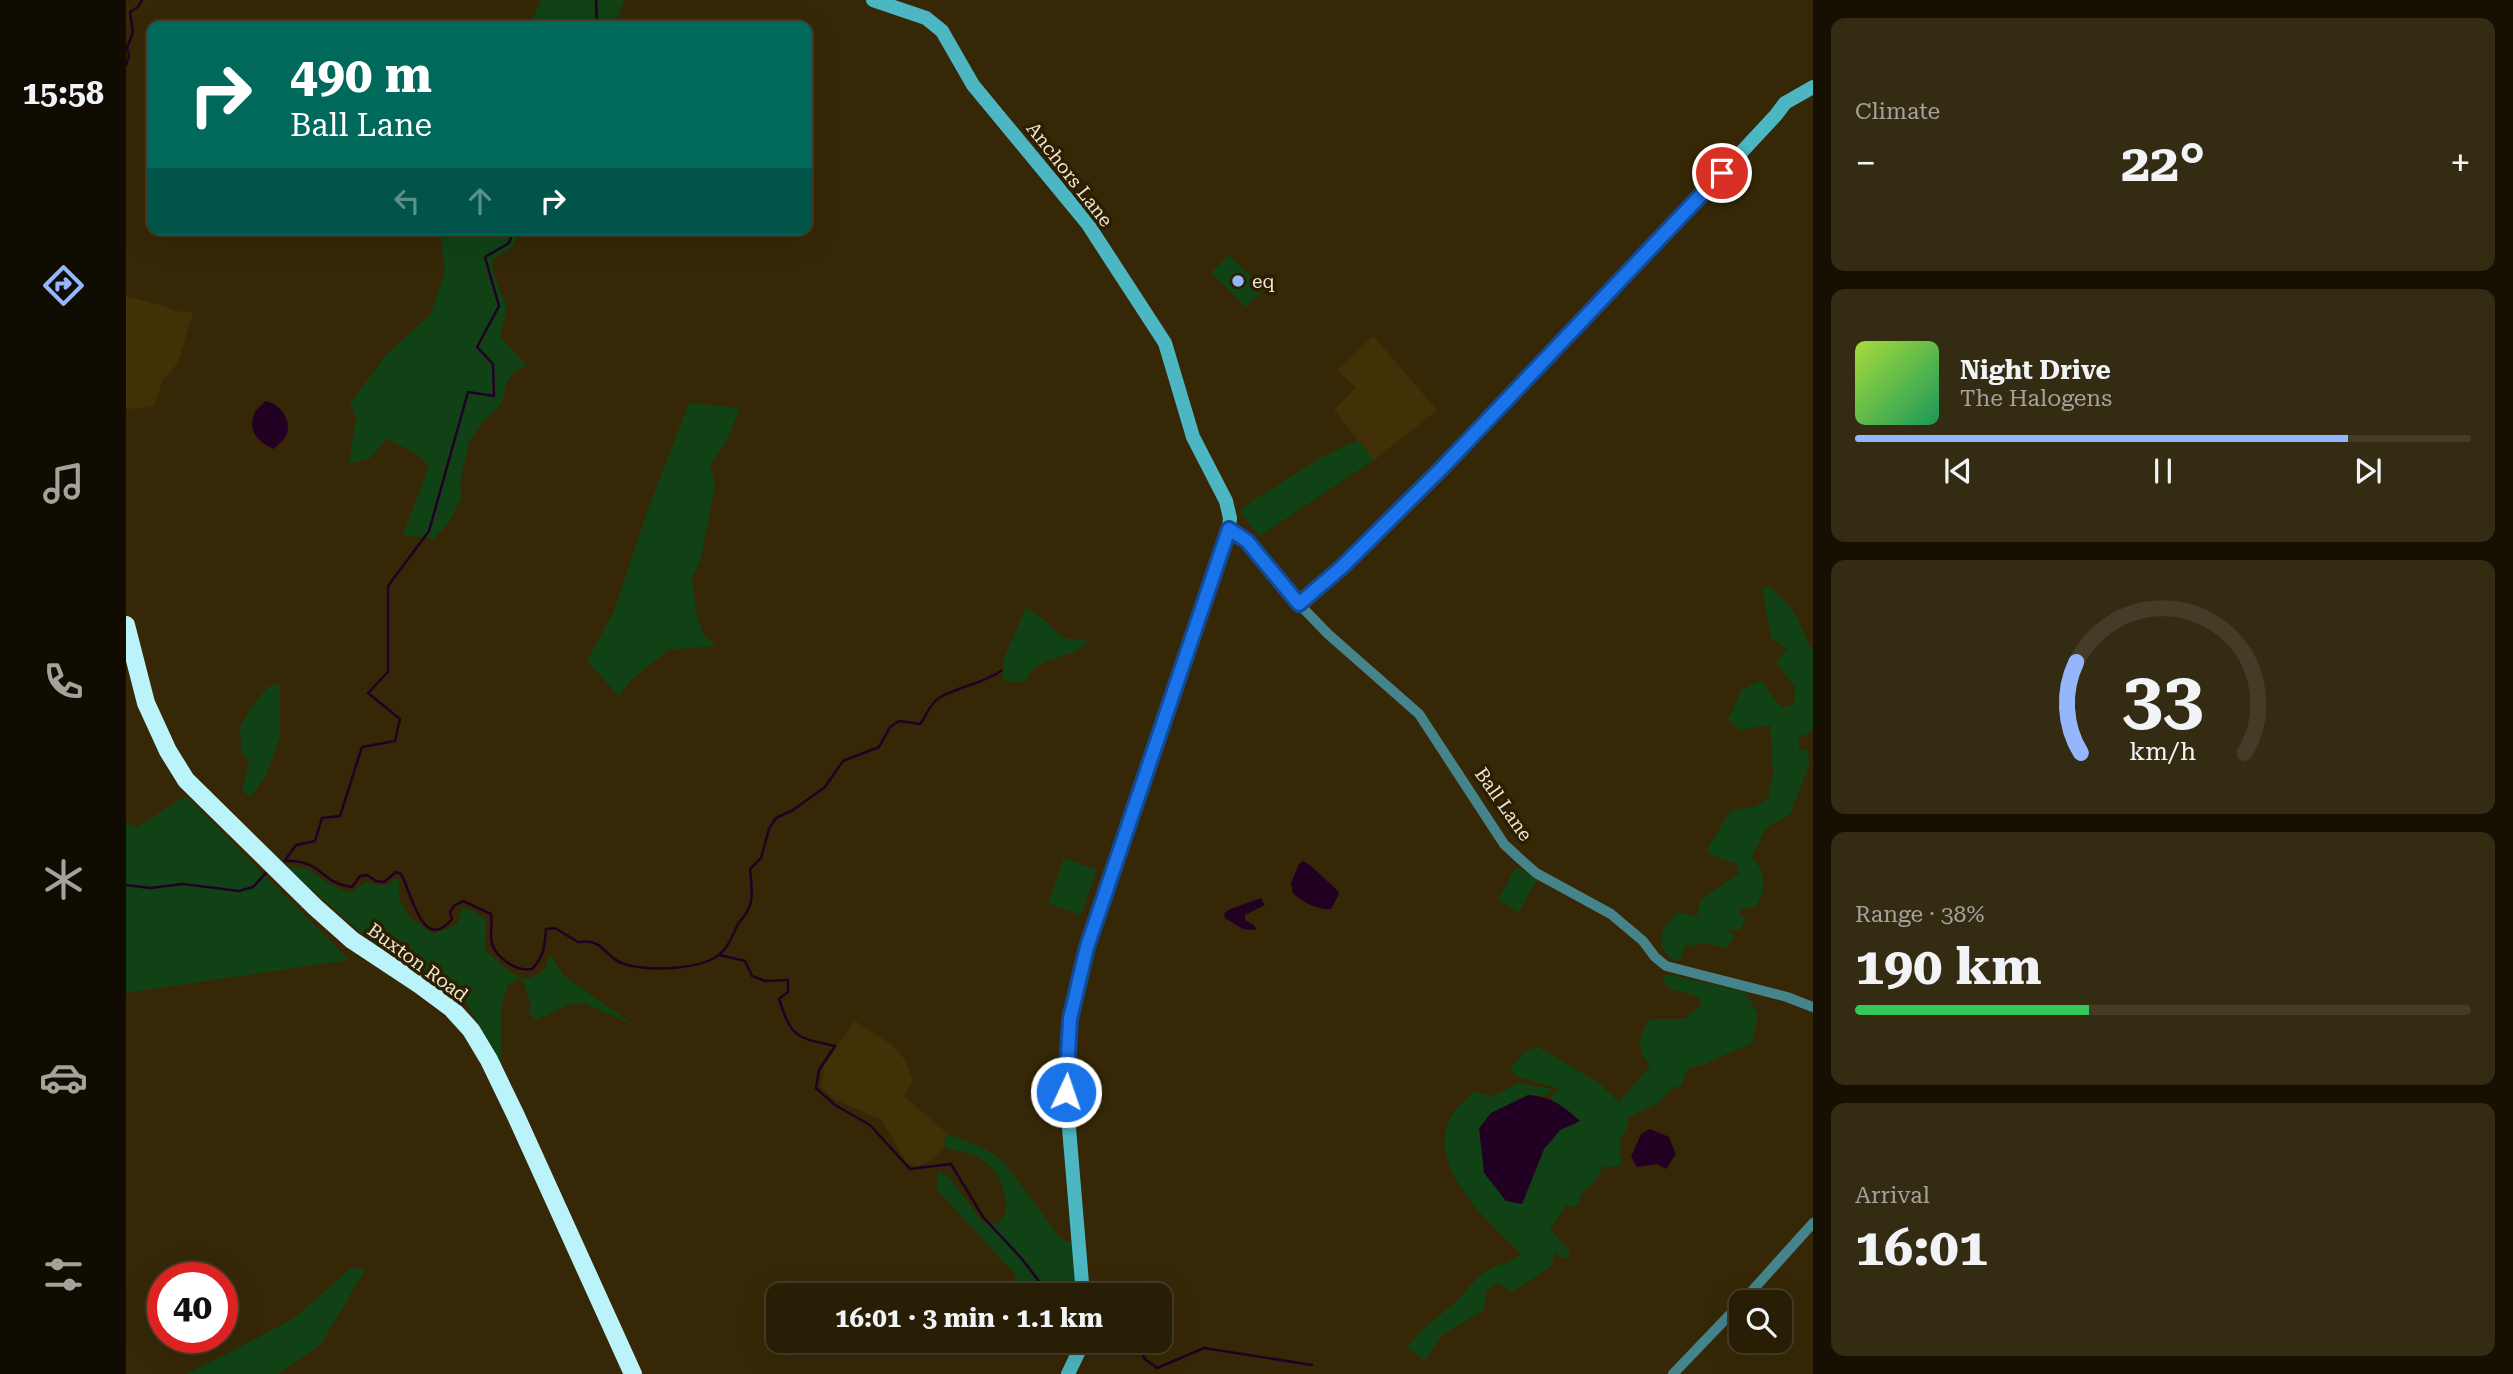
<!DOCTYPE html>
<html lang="en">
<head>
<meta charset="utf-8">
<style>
	body { margin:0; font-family:"Roboto Serif",serif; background:#342b13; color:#f1f3f6; height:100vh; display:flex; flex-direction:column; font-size:26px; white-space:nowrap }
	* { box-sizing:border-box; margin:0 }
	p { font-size:23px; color:#a5a29a }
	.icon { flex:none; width:38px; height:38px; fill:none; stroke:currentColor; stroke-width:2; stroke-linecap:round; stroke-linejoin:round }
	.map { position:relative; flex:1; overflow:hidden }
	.drawer { display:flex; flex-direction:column; gap:18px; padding:18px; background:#161003; width:700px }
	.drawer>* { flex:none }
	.hud { position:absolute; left:21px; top:21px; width:665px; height:214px; border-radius:14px; box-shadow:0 7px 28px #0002,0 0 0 2px #443c27; background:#00695c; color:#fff; overflow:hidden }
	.tools { position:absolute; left:1603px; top:1290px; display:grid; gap:14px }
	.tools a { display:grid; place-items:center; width:63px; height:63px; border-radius:14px; background:#281e05; box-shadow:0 7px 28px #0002,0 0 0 2px #443c27; font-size:35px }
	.speed { position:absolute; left:21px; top:1262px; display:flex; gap:14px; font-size:35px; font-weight:700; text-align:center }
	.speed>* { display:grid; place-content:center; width:91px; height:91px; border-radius:50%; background:#281e05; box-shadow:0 7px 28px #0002,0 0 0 2px #443c27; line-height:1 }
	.speed .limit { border:10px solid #d22; background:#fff; color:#111 }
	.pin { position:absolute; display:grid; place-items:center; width:60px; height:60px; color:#fff; margin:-30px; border:4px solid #fff; border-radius:50%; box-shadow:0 2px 7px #0007 }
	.me { position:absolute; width:77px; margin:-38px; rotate:3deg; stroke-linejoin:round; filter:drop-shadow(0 0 5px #0008) }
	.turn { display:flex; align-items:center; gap:24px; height:147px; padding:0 28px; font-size:32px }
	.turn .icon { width:91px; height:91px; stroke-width:2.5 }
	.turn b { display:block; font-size:49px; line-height:60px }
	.lanes { display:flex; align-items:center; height:66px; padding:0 28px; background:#0003; justify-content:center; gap:35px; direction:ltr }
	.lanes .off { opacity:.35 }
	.big { font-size:52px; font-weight:700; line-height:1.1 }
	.drawer .tile { flex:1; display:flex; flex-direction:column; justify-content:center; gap:10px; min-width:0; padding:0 24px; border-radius:14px; background:#342b13 }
	.drawer .dial { align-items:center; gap:0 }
	.dial svg { height:182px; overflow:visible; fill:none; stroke:#443c27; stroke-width:7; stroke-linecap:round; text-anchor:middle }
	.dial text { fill:#f1f3f6; stroke:none }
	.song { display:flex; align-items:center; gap:21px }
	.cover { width:84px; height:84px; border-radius:10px; background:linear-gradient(135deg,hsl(80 70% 55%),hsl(150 70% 35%)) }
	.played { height:7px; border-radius:4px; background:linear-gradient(90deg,#95b6fd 80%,#443c27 80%) }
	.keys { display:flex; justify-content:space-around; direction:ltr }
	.heat { display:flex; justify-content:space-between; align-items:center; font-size:38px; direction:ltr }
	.charge { height:10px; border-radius:5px; background:linear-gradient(90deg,#34c759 38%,#443c27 0) }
	.trip { position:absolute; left:640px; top:1283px; width:406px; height:70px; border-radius:14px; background:#281e05; box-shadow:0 7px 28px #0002,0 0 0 2px #443c27; font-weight:700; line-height:70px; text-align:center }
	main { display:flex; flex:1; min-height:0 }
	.tabs { display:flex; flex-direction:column; width:126px; justify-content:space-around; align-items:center; background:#100c02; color:#a5a29a }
	.tabs .icon { width:49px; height:49px }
	.tabs .selected { color:#95b6fd }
	.tabs b { font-size:32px; color:#f1f3f6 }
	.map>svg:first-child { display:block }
	.built { fill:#423107 }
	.green { fill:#104215 }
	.water { fill:#210024 }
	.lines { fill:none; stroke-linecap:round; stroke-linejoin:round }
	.stream { stroke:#210024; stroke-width:2.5 }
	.street { stroke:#46848b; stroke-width:10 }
	.secondary { stroke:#4cb7c3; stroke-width:14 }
	.highway { stroke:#bbf3fa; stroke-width:18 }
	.route-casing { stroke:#114b97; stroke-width:18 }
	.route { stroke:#1a73e8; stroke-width:12 }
	.poi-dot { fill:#95b6fd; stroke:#2c1e00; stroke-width:2.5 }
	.labels { text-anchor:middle; stroke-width:7; stroke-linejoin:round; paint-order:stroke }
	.street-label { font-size:19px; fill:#efe6d5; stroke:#2c1e00 }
	.poi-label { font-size:19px; fill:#efe6d5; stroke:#2c1e00; text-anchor:start }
</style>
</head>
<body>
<main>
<nav class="tabs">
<b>15:58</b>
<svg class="icon selected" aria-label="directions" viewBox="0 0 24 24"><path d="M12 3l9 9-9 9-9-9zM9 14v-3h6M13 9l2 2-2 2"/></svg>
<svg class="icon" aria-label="music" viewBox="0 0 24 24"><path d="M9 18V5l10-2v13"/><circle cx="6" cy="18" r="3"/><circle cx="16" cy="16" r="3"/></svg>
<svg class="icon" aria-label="phone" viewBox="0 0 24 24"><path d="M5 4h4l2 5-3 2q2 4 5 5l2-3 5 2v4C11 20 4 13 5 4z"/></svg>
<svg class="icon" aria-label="climate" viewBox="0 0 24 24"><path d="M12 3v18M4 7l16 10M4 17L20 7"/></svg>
<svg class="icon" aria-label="car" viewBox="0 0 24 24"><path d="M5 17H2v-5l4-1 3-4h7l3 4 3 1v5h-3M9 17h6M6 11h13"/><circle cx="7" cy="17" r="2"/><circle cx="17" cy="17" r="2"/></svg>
<svg class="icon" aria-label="filters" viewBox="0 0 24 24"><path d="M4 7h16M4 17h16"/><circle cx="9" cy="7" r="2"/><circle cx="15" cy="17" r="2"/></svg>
</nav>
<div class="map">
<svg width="1687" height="1374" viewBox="0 0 1687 1374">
	<rect width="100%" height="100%" fill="#362807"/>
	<g class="built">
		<polygon points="0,296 44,308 48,311 67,312 52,363 37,379 28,407 0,409"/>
		<polygon points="1247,336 1311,410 1248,460 1208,410 1230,387 1211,370"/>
		<polygon points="729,1021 766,1045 779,1060 787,1081 778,1096 822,1134 818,1142 819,1146 804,1161 792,1166 780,1162 756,1120 710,1100 695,1087 698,1066"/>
	</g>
	<g class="green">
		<polygon points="415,0 498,0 488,26 403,26"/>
		<polygon points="314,229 395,229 387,246 366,260 367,272 381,308 374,337 401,366 389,371 381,381 376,403 356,423 343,442 334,483 336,497 323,522 308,539 277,535 303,466 289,453 261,439 244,458 223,464 230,417 224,403 261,354 304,315 319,272"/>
		<polygon points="1103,255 1138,289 1120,307 1085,273"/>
		<polygon points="563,403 614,408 599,444 584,465 589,484 575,559 566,577 570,613 578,636 590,646 542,650 504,681 493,696 461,661 488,611 521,512"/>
		<polygon points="1232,440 1248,460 1134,536 1115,514 1116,509 1126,501 1196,457"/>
		<path d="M1644,586L1667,610L1687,652V727L1682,734L1673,737V749L1682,750L1683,765L1664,814L1640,828L1626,857C1639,871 1642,889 1630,906L1613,910L1614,915L1620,919L1614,930H1602L1608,936L1601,948L1581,943L1559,946L1554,961L1544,958L1535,947L1537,929L1552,912L1571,916L1574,900L1613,873L1611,864L1585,855L1581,849L1605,810L1627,807L1642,800L1647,771L1644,725L1614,730L1602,720L1616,689L1635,681L1656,708L1668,704L1669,687L1650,662L1661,649L1645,638L1636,589Z"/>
		<path d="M900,608L918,619L932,634L943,639L962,641C947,662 909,652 900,682L877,681L878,658Z"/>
		<polygon points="154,684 154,737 140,775 125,797 116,791 123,762 115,750 114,728 123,710 142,687"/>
		<polygon points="60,796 223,960 0,993 0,823 12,827"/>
		<polygon points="938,858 971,870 955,915 922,903"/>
		<path d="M160,867L182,869L205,885L223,893L240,882L261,886L268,879H273C270,910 284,919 308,934L331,924L336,908L347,910L360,920L359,950C367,957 386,976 397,978C405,980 413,973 419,969L423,956L425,955L437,975L508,1025L457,1003L444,1004L410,1020L403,1012L405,1004L396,978L382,985L375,1006V1066L342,1005L288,968L253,948Z"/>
		<polygon points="1390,867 1411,879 1393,912 1372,900"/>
		<path d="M1537,975H1545L1619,992L1632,1014L1627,1043L1576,1065L1562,1068L1555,1086L1547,1088L1531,1104L1500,1118L1503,1124L1494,1140L1495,1166L1477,1167L1469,1181L1453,1196L1454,1204L1450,1207L1441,1205L1424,1229L1444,1252L1442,1257L1437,1258L1429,1253L1425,1266L1387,1292L1371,1283L1360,1291L1358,1310L1316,1335L1298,1361L1282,1347C1294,1329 1310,1319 1326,1305C1338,1296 1345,1282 1357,1273C1366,1266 1384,1263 1396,1254C1364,1225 1296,1163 1326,1115C1332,1106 1342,1099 1349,1091L1365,1097L1393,1083L1426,1089L1420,1096L1402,1095L1396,1204L1418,1149L1434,1130L1450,1124L1441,1110L1424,1098L1432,1088L1392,1077L1384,1069L1398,1052L1412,1047L1473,1083L1493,1102L1524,1066C1510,1048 1512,1037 1524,1019H1559L1576,1004L1572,997L1540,987Z"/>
		<path d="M822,1134L858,1148L878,1162L929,1231L938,1241L948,1243L950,1295H897L887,1285L890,1275L811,1190L812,1172L821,1175L856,1221L872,1224C874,1220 879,1214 880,1210C881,1206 879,1202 879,1198C875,1166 852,1152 821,1149L818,1142Z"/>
		<polygon points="225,1268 239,1270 195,1344 152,1374 61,1374 167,1319"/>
	</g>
	<g class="water">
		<path d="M139,401C154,403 167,421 160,436C158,440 152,445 148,449C134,443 121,433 128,414C129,410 136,405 139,401Z"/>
		<path d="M1177,861L1184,865L1212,891L1213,894L1205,909C1191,910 1176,902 1167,893L1165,883L1173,864Z"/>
		<polygon points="1135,898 1139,905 1119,915 1119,920 1129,926 1130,930 1117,929 1099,918 1098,914 1102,910"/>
		<path d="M1402,1095C1426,1097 1436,1105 1454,1121L1434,1130L1418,1149L1396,1204L1380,1201L1358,1173L1353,1128L1365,1113Z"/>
		<polygon points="1524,1129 1543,1137 1550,1154 1540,1169 1531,1164 1511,1167 1505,1157 1515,1134"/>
	</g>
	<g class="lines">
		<g class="stream">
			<polyline points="470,0 471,26"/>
			<polyline points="0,65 3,56 1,48 7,32 4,12 12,7 16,0"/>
			<polyline points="160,859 170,845 189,841 196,818 214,816 236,747 269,741 274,719 242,693 262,672 262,586 303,531 342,392 368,396 367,364 351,347 373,306 359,257 383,243 388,229"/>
			<path d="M159,861C196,859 195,884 226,887L234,876L241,875L250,881L258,882L270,872L275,874C285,890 296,955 326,919L324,912L328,906L337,901L365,914C366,922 365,929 365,937C365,955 389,972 406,969C418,957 419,945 420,929L429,928L452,942C479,938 477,957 498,964C521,971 578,971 596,952C604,945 607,933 612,924C618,916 623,911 625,901C627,891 625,879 624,869L635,858L643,829L650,818L667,810L699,787L717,761L753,747L764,727L773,721L794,724C801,716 803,704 813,698C833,686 856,684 875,671"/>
			<polyline points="0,885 24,888 57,884 113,891 127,887 140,873"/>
			<path d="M594,955L619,961L626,976L639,981L662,980V992L653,999C666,1039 670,1037 709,1046L693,1070L690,1088L709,1105L744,1125L784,1169L825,1164L857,1217L896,1259L918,1288L946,1294"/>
			<polyline points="1008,1340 1019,1359 1031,1368 1078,1348 1186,1365"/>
		</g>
		<g class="street">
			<polyline points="1173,604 1202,634 1293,714 1378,844 1393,858 1410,873 1485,914 1517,941 1529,957 1540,966 1661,997 1687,1007"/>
			<polyline points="1616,1302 1687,1223"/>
			<polyline points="1547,1374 1615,1303"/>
		</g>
		<g class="secondary">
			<polyline points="747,0 800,18 816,31 847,85 961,223 1039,343 1067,437 1100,501 1104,518 1103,529 962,944 944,1019 940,1092 957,1295"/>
			<polyline points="1103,529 1121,541 1173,604 1217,566 1376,406 1596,173 1650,115 1659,103 1687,87"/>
			<polyline points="942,1374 953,1351 955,1340"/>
		</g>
		<polyline class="highway" points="0,625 20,703 42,751 60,780 189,907 226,940 294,985 325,1008 345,1030 363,1060 390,1116 507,1374"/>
	</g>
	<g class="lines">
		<g class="route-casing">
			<polyline id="route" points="940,1092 944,1019 961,947 1103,529 1121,541 1173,604 1217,566 1315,469 1596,173"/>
		</g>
		<use href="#route" class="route"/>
	</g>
	<circle class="poi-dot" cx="1112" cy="281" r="7"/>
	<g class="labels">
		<g class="street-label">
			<text transform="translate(944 174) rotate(52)" y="7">Anchors Lane</text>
			<text transform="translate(1378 804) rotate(55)" y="7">Ball Lane</text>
			<text transform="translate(292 962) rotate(36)" y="7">Buxton Road</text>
		</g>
		<g class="poi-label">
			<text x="1126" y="288">eq</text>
		</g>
	</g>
</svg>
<div class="tools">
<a><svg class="icon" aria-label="search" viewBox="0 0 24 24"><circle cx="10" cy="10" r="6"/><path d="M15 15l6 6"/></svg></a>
</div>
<div class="speed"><div class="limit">40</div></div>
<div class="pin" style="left:1596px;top:173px;background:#d93025"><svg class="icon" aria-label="arrive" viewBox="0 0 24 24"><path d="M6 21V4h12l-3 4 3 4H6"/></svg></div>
<svg class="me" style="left:940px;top:1092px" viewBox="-20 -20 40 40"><circle r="17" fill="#1a73e8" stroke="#fff" stroke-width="3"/><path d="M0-11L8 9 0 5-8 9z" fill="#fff"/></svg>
<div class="trip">16:01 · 3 min · 1.1 km</div>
<div class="hud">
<div class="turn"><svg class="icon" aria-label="right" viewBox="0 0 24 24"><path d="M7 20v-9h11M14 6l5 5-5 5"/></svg><div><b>490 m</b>Ball Lane</div></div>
<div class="lanes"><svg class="icon off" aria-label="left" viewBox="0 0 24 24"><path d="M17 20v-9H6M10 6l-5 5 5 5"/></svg><svg class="icon off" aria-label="ahead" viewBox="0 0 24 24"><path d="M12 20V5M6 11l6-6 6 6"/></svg><svg class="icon" aria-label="right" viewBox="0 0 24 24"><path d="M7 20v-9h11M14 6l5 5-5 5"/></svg></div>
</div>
</div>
<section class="drawer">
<div class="tile"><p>Climate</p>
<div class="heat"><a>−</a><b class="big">22°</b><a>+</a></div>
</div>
<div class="tile">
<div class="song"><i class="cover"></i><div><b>Night Drive</b><p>The Halogens</p></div></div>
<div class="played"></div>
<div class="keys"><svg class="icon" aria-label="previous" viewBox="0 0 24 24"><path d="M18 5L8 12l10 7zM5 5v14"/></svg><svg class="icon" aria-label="pause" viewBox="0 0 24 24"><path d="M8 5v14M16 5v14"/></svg><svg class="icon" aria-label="next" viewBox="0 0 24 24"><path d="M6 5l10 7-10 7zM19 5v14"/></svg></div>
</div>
<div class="tile dial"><svg viewBox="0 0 100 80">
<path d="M14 69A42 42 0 1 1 86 69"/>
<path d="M14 69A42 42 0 0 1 12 29" stroke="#95b6fd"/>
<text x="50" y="56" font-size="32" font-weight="700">33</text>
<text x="50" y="72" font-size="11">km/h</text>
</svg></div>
<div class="tile"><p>Range · 38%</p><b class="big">190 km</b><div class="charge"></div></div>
<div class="tile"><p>Arrival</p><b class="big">16:01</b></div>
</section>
</main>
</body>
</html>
